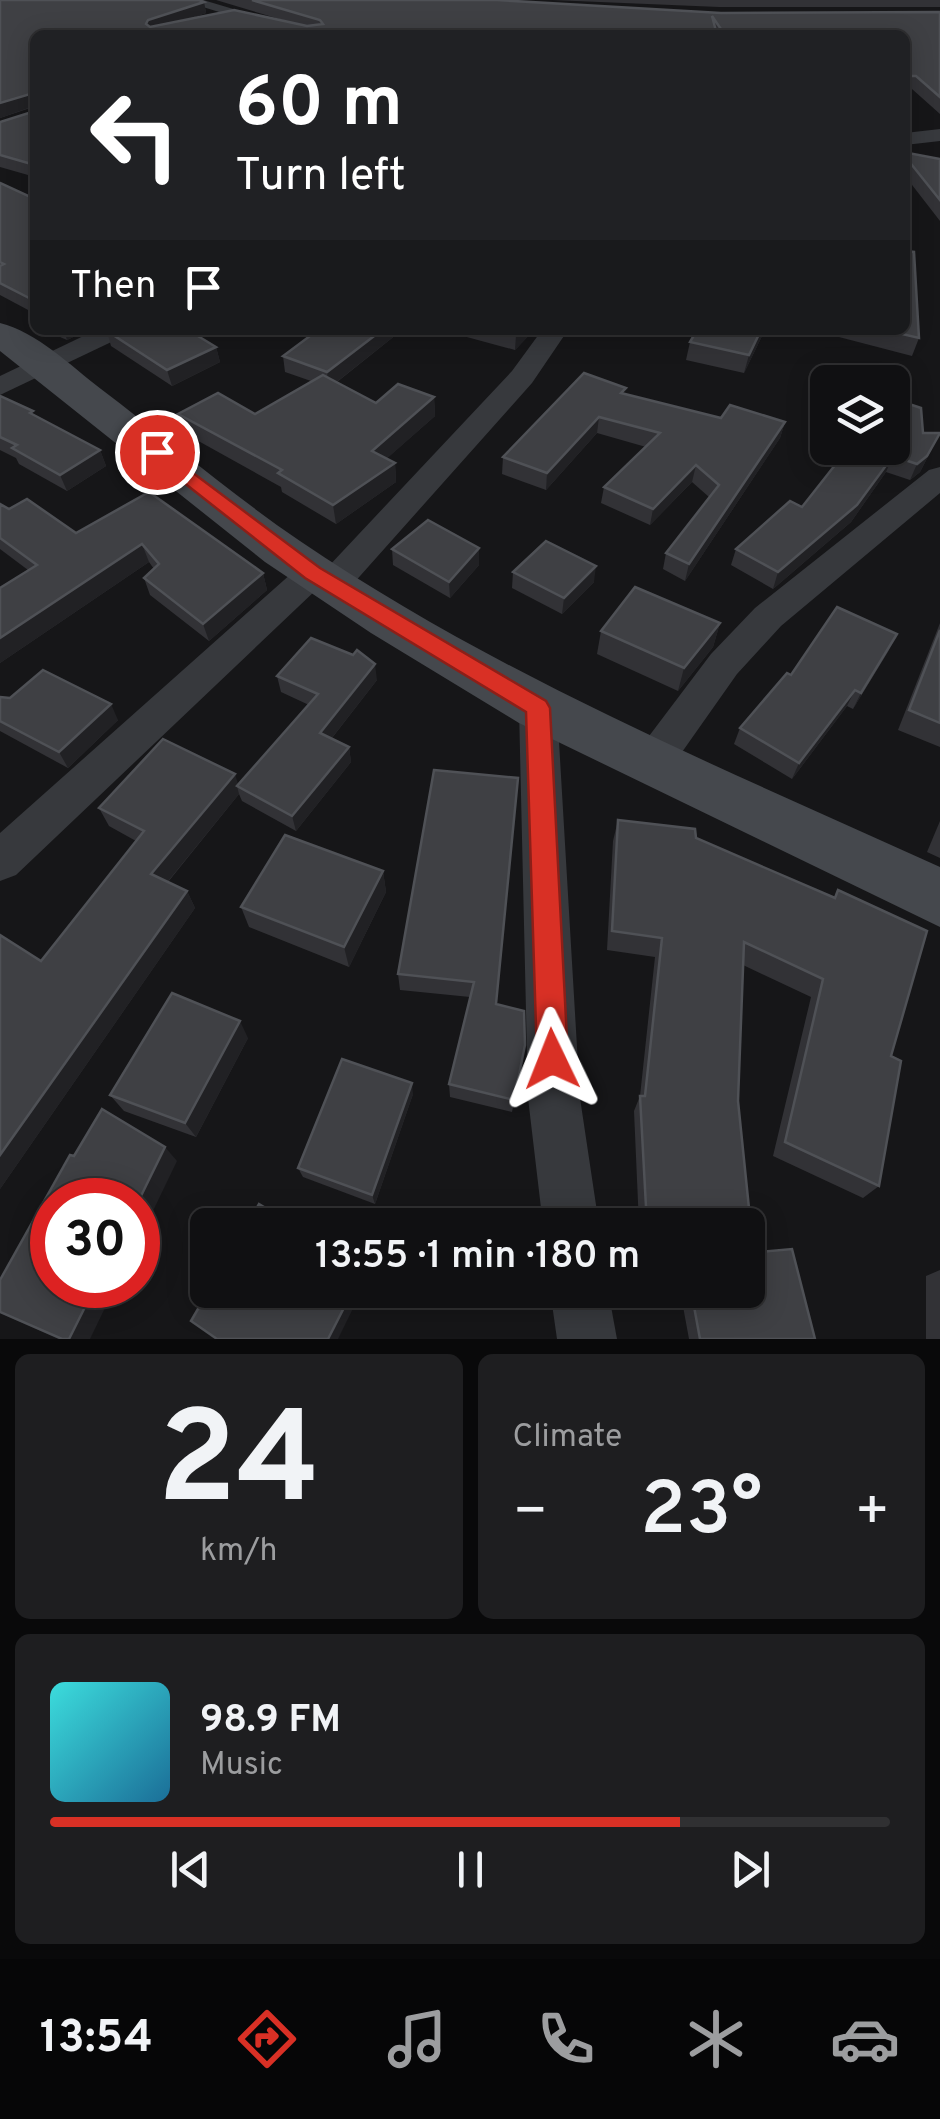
<!DOCTYPE html>
<html lang="en">
<head>
<meta charset="utf-8">
<style>
	body { margin:0; font-family:Overpass,sans-serif; background:#1e1e20; color:#f1f3f6; height:100vh; display:flex; flex-direction:column; font-size:38px; white-space:nowrap }
	* { box-sizing:border-box; margin:0 }
	p { font-size:32px; color:#9c9d9f }
	.icon { flex:none; width:55px; height:55px; fill:none; stroke:currentColor; stroke-width:2; stroke-linecap:round; stroke-linejoin:round }
	.map { position:relative; height:1339px; overflow:hidden }
	.sheet { display:flex; flex-direction:column; gap:15px; padding:15px; background:#09090a; flex:1 }
	.sheet>* { flex:none }
	.guide { position:absolute; left:30px; top:30px; width:880px; height:305px; border-radius:15px; box-shadow:0 5px 25px #0003,0 0 0 2px #303032; background:#202124; color:#fff; overflow:hidden }
	.tools { position:absolute; left:810px; top:365px; display:grid; gap:20px }
	.tools a { display:grid; place-items:center; width:100px; height:100px; border-radius:15px; background:#101012; box-shadow:0 5px 25px #0003,0 0 0 2px #303032; font-size:50px }
	.speed { position:absolute; left:30px; top:1178px; display:flex; gap:20px; font-size:50px; font-weight:700; text-align:center }
	.speed>* { display:grid; place-content:center; width:130px; height:130px; border-radius:50%; background:#101012; box-shadow:0 5px 25px #0003,0 0 0 2px #303032; line-height:1 }
	.speed .limit { border:15px solid #d22; background:#fff; color:#111 }
	.pin { position:absolute; display:grid; place-items:center; width:85px; height:85px; color:#fff; margin:-42px; border:5px solid #fff; border-radius:50%; box-shadow:0 2px 10px #0007 }
	.me { position:absolute; width:110px; margin:-55px; rotate:358deg; stroke-linejoin:round; filter:drop-shadow(0 0 8px #0008) }
	.turn { display:flex; align-items:center; gap:35px; height:210px; padding:0 40px; font-size:45px }
	.turn .icon { width:130px; height:130px; stroke-width:2.5 }
	.turn b { display:block; font-size:70px; line-height:85px }
	.then { display:flex; align-items:center; height:95px; padding:0 40px; background:#0003; gap:20px; font-size:38px }
	.big { font-size:75px; font-weight:600; line-height:1.1 }
	.sheet .card { flex:1; display:flex; flex-direction:column; justify-content:center; gap:15px; min-width:0; padding:0 35px; border-radius:15px; background:#1e1e20 }
	.sheet .dial { align-items:center; gap:0 }
	.dial b { font-size:130px; line-height:1 }
	.song { display:flex; align-items:center; gap:30px }
	.cover { width:120px; height:120px; border-radius:15px; background:linear-gradient(135deg,hsl(180 70% 55%),hsl(200 70% 35%)) }
	.played { height:10px; border-radius:5px; background:linear-gradient(90deg,#d93025 75%,#303032 75%) }
	.keys { display:flex; justify-content:space-around; direction:ltr }
	.heat { display:flex; justify-content:space-between; align-items:center; font-size:55px; direction:ltr }
	.sheet .tiles { flex:1; display:grid; gap:15px; grid-template-columns:1fr 1fr }
	.card:last-child { grid-column:span 2 }
	.trip { position:absolute; left:190px; top:1208px; width:575px; height:100px; border-radius:15px; background:#101012; box-shadow:0 5px 25px #0003,0 0 0 2px #303032; font-weight:600; line-height:100px; text-align:center }
	.dock { display:flex; height:160px; justify-content:space-around; align-items:center; background:#060607; color:#9c9d9f }
	.dock .icon { width:70px; height:70px }
	.dock .selected { color:#d93025 }
	.dock b { font-size:45px; color:#f1f3f6 }
	.map>svg:first-child { display:block }
	.lines { fill:none; stroke-linecap:round; stroke-linejoin:round }
	.street { fill:#37393d; fill-rule:evenodd }
	.secondary { fill:#45484d; fill-rule:evenodd }
	.wall { fill:#323236 }
	.shaded-wall { fill:#212124 }
	.building { fill:#3f4044; stroke:#4f5156; stroke-width:2.5 }
	.route { fill:#d93025; stroke:#8d1f18; stroke-width:2.5 }
</style>
</head>
<body>
<div class="map">
<svg width="940" height="1339" viewBox="0 0 940 1339">
	<rect width="100%" height="100%" fill="#161618"/>
	<g class="lines">
		<g class="street">
			<polygon points="180,0 203,0 320,35 295,35"/>
			<polygon points="940,129 940,141 905,145 905,133"/>
			<polygon points="96,330 130,330 126,335 0,395 0,376"/>
			<polygon points="542,330 568,330 532,383 344,594 332,597 317,589 16,875 0,881 0,833 301,565 313,561 327,568 512,371"/>
			<polygon points="940,467 940,493 781,626 737,674 668,772 654,777 640,772 634,760 640,748 711,654 755,608 929,470"/>
			<polygon points="538,693 552,697 557,708 580,1098 599,1225 543,1225 528,1098 519,708 524,697"/>
			<polygon points="550,1290 608,1290 617,1339 557,1339"/>
		</g>
		<path class="secondary" d="M0,323C37,332 71,366 101,389C167,439 231,494 300,541C499,676 722,768 940,867V927L519,723L371,633L265,562L0,351Z"/>
	</g>
	<g class="wall">
		<polygon points="0,0 204,2 206,13 185,20 296,24 216,0 497,0 721,13 940,12 940,114 912,89 905,89 905,35 35,35 35,177 0,167 0,122 32,112 33,107 0,118"/>
		<polygon points="552,0 940,0 940,7 719,7"/>
		<polygon points="905,145 908,153 940,159 940,221 909,181 910,192 905,206"/>
		<polygon points="0,183 35,199 35,326 30,311 0,295"/>
		<polygon points="44,330 88,330 67,340"/>
		<polygon points="318,330 402,330 337,382 376,403 434,397 435,416 387,458 395,463 396,482 336,524 282,492 281,487 184,433 178,414 255,414 311,381 285,372 283,356"/>
		<polygon points="441,330 534,330 515,350"/>
		<polygon points="697,330 765,330 744,373 686,360 690,342"/>
		<polygon points="841,330 905,330 919,338 912,356 839,337"/>
		<polygon points="107,331 216,347 220,362 172,386 111,346"/>
		<polygon points="625,394 721,418 785,422 780,438 685,581 663,569 666,553 709,497 692,482 650,525 601,503 604,487 646,447 597,433 546,490 502,474 503,457"/>
		<polygon points="0,396 100,450 106,466 67,491 19,464 16,458 0,450"/>
		<polygon points="923,433 940,433 920,472 910,480 886,472 851,522 773,589 731,565 736,549 802,507 857,460"/>
		<polygon points="149,492 263,573 267,590 209,641 150,595 144,578 154,569 149,562 0,663 0,588 28,570 0,549 0,504 9,509 76,533"/>
		<polygon points="392,549 479,565 450,598 393,565"/>
		<polygon points="513,572 594,582 562,614 512,588"/>
		<polygon points="720,623 713,647 678,691 597,654 601,631"/>
		<polygon points="940,623 940,747 898,730"/>
		<polygon points="889,650 853,709 847,706 792,779 734,744 740,728 791,675"/>
		<polygon points="277,676 377,680 332,738 349,747 351,762 296,831 242,801 239,794 168,882 187,891 195,908 0,1189 0,935 41,961 136,841 109,826 99,808 238,784 309,705 281,692"/>
		<polygon points="0,697 118,720 68,768 0,731"/>
		<polygon points="434,770 497,1005 523,1059 512,1112 450,1097 449,1084 470,997 400,990 398,974"/>
		<polygon points="618,820 696,838 834,898 838,890 891,1056 879,1186 863,1198 773,1156 811,997 743,965 738,1101 754,1256 759,1252 815,1339 689,1339 680,1290 748,1290 748,1225 639,1225 634,1111 640,1096 655,957 607,950 613,841"/>
		<polygon points="940,821 940,858 927,852"/>
		<polygon points="383,871 386,892 349,967 249,927 241,907"/>
		<polygon points="248,1038 196,1137 124,1111 110,1095"/>
		<polygon points="413,1094 375,1204 303,1177 298,1168"/>
		<polygon points="940,1270 940,1339 926,1339 926,1276"/>
	</g>
	<g class="shaded-wall">
		<polygon points="204,2 206,13 151,31 146,24 148,20"/>
		<polygon points="30,94 34,106 0,118 0,103"/>
		<polygon points="64,330 88,330 67,340"/>
		<polygon points="382,330 402,330 329,388 327,372"/>
		<polygon points="520,330 534,330 515,350 516,335"/>
		<polygon points="761,330 765,330 744,373 749,355"/>
		<polygon points="216,347 220,362 172,386 167,370"/>
		<polygon points="434,397 435,416 374,470 372,451"/>
		<polygon points="599,417 597,433 546,490 547,473"/>
		<polygon points="785,422 780,438 685,581 689,564"/>
		<polygon points="940,433 920,472 910,480 917,464"/>
		<polygon points="100,450 106,466 67,491 60,475"/>
		<polygon points="893,456 886,472 851,522 773,589 778,572"/>
		<polygon points="395,463 396,482 336,524 333,505"/>
		<polygon points="696,465 692,482 650,525 653,509"/>
		<polygon points="142,544 149,562 0,663 0,638"/>
		<polygon points="479,548 479,565 450,598 449,582"/>
		<polygon points="596,566 594,582 562,614 564,598"/>
		<polygon points="263,573 267,590 209,641 203,624"/>
		<polygon points="720,623 713,647 678,691 684,668"/>
		<polygon points="897,634 889,650 853,709 861,693"/>
		<polygon points="375,664 377,680 324,748 320,733"/>
		<polygon points="855,690 847,706 792,779 799,763"/>
		<polygon points="111,704 118,720 68,768 59,752"/>
		<polygon points="349,747 351,762 296,831 292,816"/>
		<polygon points="235,774 239,787 237,786 239,794 160,891 151,874"/>
		<polygon points="383,871 386,892 349,967 344,947"/>
		<polygon points="187,891 195,908 0,1189 0,1155"/>
		<polygon points="240,1021 248,1038 196,1137 185,1123"/>
		<polygon points="412,1083 413,1094 375,1204 372,1195"/>
		<polygon points="165,1147 177,1161 138,1242 138,1202"/>
		<polygon points="96,1285 116,1285 90,1339 69,1339"/>
		<polygon points="353,1290 362,1290 338,1339 328,1339"/>
	</g>
	<g class="building">
		<polygon points="0,0 199,0 204,2 148,20 146,24 150,27 234,10 307,26 323,24 320,20 252,0 497,0 721,13 940,12 940,97 916,76 905,76 905,35 725,35 712,16 717,35 35,35 35,165 0,155 0,122 32,112 35,97 30,94 0,103"/>
		<polygon points="905,145 908,147 908,153 940,159 940,200 908,160 910,192 905,187"/>
		<polygon points="0,183 35,199 35,301 0,283 0,266 4,264 0,262"/>
		<polygon points="905,251 914,252 919,338 885,330 905,330"/>
		<polygon points="108,330 188,330 216,347 167,370 107,331"/>
		<polygon points="318,330 382,330 327,372 283,356"/>
		<polygon points="498,330 520,330 516,335"/>
		<polygon points="697,330 761,330 749,355 690,342"/>
		<polygon points="584,373 626,388 621,393 721,418 730,405 785,422 689,564 666,553 719,485 696,465 653,509 604,487 660,433 599,417 547,473 503,457"/>
		<polygon points="323,375 376,403 398,384 434,397 372,451 395,463 333,505 278,473 282,470 178,414 218,393 255,414"/>
		<polygon points="0,396 33,411 30,413 100,450 60,475 12,448 17,445 0,437"/>
		<polygon points="894,399 921,408 923,433 940,433 927,456 917,464 893,456 857,505 778,572 736,549 790,501 802,507 843,455 857,460 865,448 892,448 892,402"/>
		<polygon points="149,492 263,573 203,624 144,578 159,564 142,544 0,638 0,588 37,565 0,538 0,504 9,509 27,499 76,533"/>
		<polygon points="428,520 479,548 449,582 392,549"/>
		<polygon points="546,541 596,566 564,598 513,572"/>
		<polygon points="635,587 720,623 684,668 601,631"/>
		<polygon points="837,607 897,634 861,693 855,690 799,763 740,728 787,673 791,675"/>
		<polygon points="940,630 940,723 909,710"/>
		<polygon points="311,638 353,655 357,650 375,664 320,733 349,747 292,816 237,786 318,694 277,676"/>
		<polygon points="43,670 111,704 59,752 0,721 0,697 10,698"/>
		<polygon points="163,739 235,774 151,874 187,891 0,1155 0,935 41,961 144,831 99,808"/>
		<polygon points="434,770 518,778 496,1004 524,1011 525,1045 514,1100 449,1084 474,982 398,974"/>
		<polygon points="618,820 695,829 696,838 835,898 838,890 927,931 891,1056 901,1061 879,1186 785,1142 823,979 744,942 738,1101 755,1267 759,1252 792,1249 815,1339 700,1339 691,1290 748,1290 748,1225 647,1225 640,1096 645,1096 662,938 612,931"/>
		<polygon points="285,835 383,871 344,947 241,907"/>
		<polygon points="172,993 240,1021 185,1123 110,1095"/>
		<polygon points="342,1059 412,1083 372,1195 298,1168"/>
		<polygon points="102,1109 165,1147 138,1202 138,1200 52,1200 52,1285 96,1285 69,1339 62,1339 0,1312 0,1280 70,1155 74,1156"/>
		<polygon points="259,1204 294,1225 247,1225"/>
		<polygon points="209,1290 353,1290 328,1339 217,1339 191,1321"/>
	</g>
	<polygon class="route" points="157,446 320,568 546,701 550,708 568,1059 563,1070 552,1075 542,1070 537,1059 526,712 305,578 150,456 148,452"/>
</svg>
<div class="tools">
<a><svg class="icon" aria-label="layers" viewBox="0 0 24 24"><path d="M12 4l9 5-9 5-9-5zM3 14l9 5 9-5"/></svg></a>
</div>
<div class="speed"><div class="limit">30</div></div>
<div class="pin" style="left:157px;top:452px;background:#d93025"><svg class="icon" aria-label="arrive" viewBox="0 0 24 24"><path d="M6 21V4h12l-3 4 3 4H6"/></svg></div>
<svg class="me" style="left:552px;top:1059px" viewBox="-20 -20 40 40"><path d="M0-17L14 15 0 8-14 15z" fill="#d93025" stroke="#fff" stroke-width="4"/></svg>
<div class="trip">13:55 · 1 min · 180 m</div>
<div class="guide">
<div class="turn"><svg class="icon" aria-label="left" viewBox="0 0 24 24"><path d="M17 20v-9H6M10 6l-5 5 5 5"/></svg><div><b>60 m</b>Turn left</div></div>
<div class="then">Then<svg class="icon" aria-label="arrive" viewBox="0 0 24 24"><path d="M6 21V4h12l-3 4 3 4H6"/></svg></div>
</div>
</div>
<section class="sheet">
<div class="tiles">
<div class="card dial"><b>24</b><p>km/h</p></div>
<div class="card"><p>Climate</p>
<div class="heat"><a>−</a><b class="big">23°</b><a>+</a></div>
</div>
<div class="card">
<div class="song"><i class="cover"></i><div><b>98.9 FM</b><p>Music</p></div></div>
<div class="played"></div>
<div class="keys"><svg class="icon" aria-label="previous" viewBox="0 0 24 24"><path d="M18 5L8 12l10 7zM5 5v14"/></svg><svg class="icon" aria-label="pause" viewBox="0 0 24 24"><path d="M8 5v14M16 5v14"/></svg><svg class="icon" aria-label="next" viewBox="0 0 24 24"><path d="M6 5l10 7-10 7zM19 5v14"/></svg></div>
</div>
</div>
</section>
<nav class="dock">
<b>13:54</b>
<svg class="icon selected" aria-label="directions" viewBox="0 0 24 24"><path d="M12 3l9 9-9 9-9-9zM9 14v-3h6M13 9l2 2-2 2"/></svg>
<svg class="icon" aria-label="music" viewBox="0 0 24 24"><path d="M9 18V5l10-2v13"/><circle cx="6" cy="18" r="3"/><circle cx="16" cy="16" r="3"/></svg>
<svg class="icon" aria-label="phone" viewBox="0 0 24 24"><path d="M5 4h4l2 5-3 2q2 4 5 5l2-3 5 2v4C11 20 4 13 5 4z"/></svg>
<svg class="icon" aria-label="climate" viewBox="0 0 24 24"><path d="M12 3v18M4 7l16 10M4 17L20 7"/></svg>
<svg class="icon" aria-label="car" viewBox="0 0 24 24"><path d="M5 17H2v-5l4-1 3-4h7l3 4 3 1v5h-3M9 17h6M6 11h13"/><circle cx="7" cy="17" r="2"/><circle cx="17" cy="17" r="2"/></svg>
</nav>
</body>
</html>
